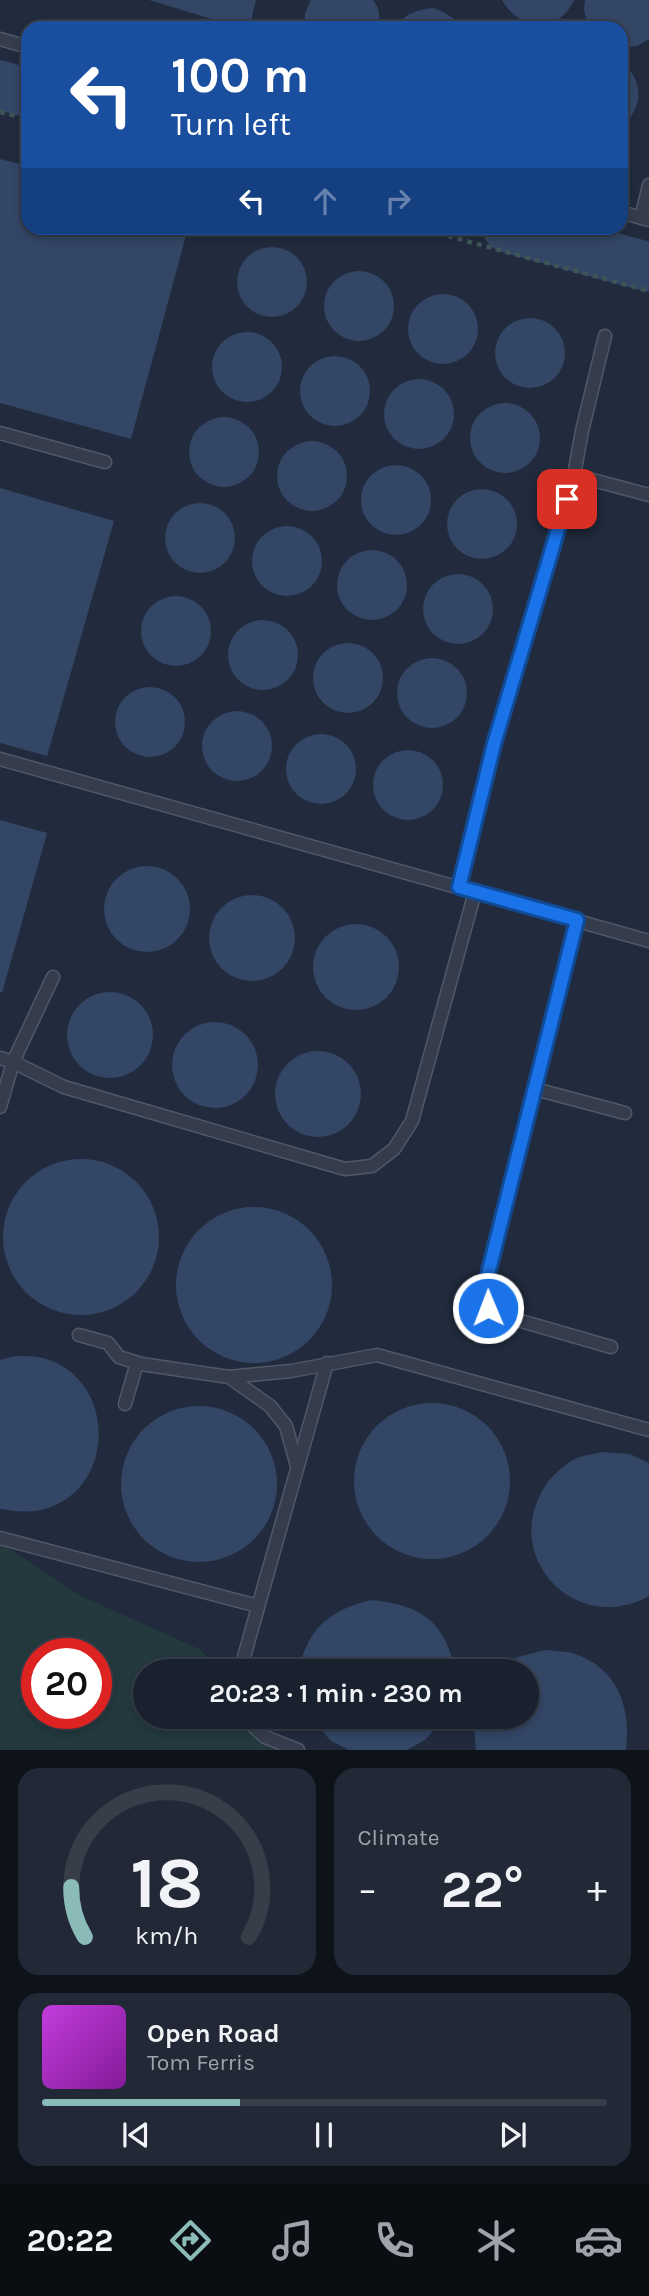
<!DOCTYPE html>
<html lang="en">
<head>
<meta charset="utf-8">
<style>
	body { margin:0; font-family:Karla,sans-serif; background:#222836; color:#f1f3f6; height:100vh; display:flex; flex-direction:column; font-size:26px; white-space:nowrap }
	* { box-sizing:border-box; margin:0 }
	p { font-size:23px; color:#9fa3aa }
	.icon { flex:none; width:38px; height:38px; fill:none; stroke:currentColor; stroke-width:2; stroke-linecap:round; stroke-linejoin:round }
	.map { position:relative; height:1750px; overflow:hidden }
	.drawer { display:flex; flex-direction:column; gap:18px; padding:18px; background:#0e1219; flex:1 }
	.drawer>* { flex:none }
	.guide { position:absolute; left:21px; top:21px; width:607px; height:214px; border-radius:21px; box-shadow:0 4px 10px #0003,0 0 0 2px #373e4a; background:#1a4fa0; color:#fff; overflow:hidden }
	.speed { position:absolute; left:21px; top:1638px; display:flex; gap:14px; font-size:35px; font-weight:700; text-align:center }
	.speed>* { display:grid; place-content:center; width:91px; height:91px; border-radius:50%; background:#19202e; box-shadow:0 4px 10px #0003,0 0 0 2px #373e4a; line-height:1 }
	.speed .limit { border:10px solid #d22; background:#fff; color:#111 }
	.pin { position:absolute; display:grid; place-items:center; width:60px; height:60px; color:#fff; margin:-30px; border-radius:14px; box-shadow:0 4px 10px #0006 }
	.me { position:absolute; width:77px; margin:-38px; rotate:359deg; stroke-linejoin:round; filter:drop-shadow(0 0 5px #0008) }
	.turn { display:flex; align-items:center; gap:24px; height:147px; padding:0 35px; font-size:32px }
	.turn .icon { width:91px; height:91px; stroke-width:2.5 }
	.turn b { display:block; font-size:49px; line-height:60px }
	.lanes { display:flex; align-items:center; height:66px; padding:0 35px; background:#0003; justify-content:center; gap:35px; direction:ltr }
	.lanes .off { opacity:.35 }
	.big { font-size:52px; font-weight:700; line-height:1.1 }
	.drawer .card { flex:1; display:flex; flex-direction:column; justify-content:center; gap:10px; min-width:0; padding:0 24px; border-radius:21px; background:#222836 }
	.drawer .dial { align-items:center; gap:0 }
	.dial svg { height:182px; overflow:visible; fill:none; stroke:#373e4a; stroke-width:7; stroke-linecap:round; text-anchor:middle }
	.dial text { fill:#f1f3f6; stroke:none }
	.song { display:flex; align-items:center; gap:21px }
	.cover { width:84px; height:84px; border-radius:10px; background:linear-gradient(135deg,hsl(290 70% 55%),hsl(290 70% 35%)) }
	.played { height:7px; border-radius:4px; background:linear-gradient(90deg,#8bbbb9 35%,#373e4a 35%) }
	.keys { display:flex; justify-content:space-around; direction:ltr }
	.heat { display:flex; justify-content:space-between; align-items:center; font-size:38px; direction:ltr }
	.drawer .tiles { flex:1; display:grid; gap:18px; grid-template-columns:1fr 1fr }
	.card:last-child { grid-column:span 2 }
	.trip { position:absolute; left:133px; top:1659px; width:406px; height:70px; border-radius:35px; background:#19202e; box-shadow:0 4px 10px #0003,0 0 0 2px #373e4a; font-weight:700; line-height:70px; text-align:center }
	.tabs { display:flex; height:112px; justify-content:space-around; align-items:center; background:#0a0d12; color:#9fa3aa }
	.tabs .icon { width:49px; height:49px }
	.tabs .on { color:#8bbbb9 }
	.tabs b { font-size:32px; color:#f1f3f6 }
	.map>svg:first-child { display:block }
	.green { fill:#23393e; fill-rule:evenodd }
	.water { fill:#334665 }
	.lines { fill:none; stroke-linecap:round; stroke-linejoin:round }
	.river { stroke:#334665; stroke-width:49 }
	.service-casing { stroke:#505868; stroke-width:15 }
	.path { stroke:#3e5558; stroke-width:4.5; stroke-dasharray:5 5; stroke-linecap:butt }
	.service { stroke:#353d4d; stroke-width:12 }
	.route-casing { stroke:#114b97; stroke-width:18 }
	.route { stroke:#1a73e8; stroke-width:12 }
</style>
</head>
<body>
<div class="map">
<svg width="649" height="1750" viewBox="0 0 649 1750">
	<rect width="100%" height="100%" fill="#212b3d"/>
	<path class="green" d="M0,1542L79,1595L201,1650L219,1671H145V1717H256L283,1750H0ZM37,1654H96V1713H37Z"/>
	<g class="water">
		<polygon points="149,0 256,0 249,28 241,28"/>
		<polygon points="311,0 373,0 378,8 381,28 304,28 305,13"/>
		<path d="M502,0H574C559,34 519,31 502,0Z"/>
		<polygon points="585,0 649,0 649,39 637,46 621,48 621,28 589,28 584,10"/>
		<path d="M433,8C445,12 454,17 462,28H395C404,14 416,10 433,8Z"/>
		<path d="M621,62C645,79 643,110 621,127Z"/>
		<polygon points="0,159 28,166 28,228 188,228 131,439 0,403"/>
		<circle cx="272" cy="282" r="35"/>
		<circle cx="359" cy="306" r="35"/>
		<circle cx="443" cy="329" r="35"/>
		<circle cx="530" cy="353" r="35"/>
		<circle cx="247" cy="367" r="35"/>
		<circle cx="335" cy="391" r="35"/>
		<circle cx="419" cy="414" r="35"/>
		<circle cx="505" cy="438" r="35"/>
		<circle cx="224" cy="452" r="35"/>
		<circle cx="312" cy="476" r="35"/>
		<circle cx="396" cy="500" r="35"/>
		<polygon points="0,488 114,521 47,756 0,743"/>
		<circle cx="482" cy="524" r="35"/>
		<circle cx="200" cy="538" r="35"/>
		<circle cx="287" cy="561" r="35"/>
		<circle cx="372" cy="585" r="35"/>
		<circle cx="458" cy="609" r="35"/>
		<circle cx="176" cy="631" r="35"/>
		<circle cx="263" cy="655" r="35"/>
		<circle cx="348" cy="678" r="35"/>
		<circle cx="432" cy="693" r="35"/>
		<circle cx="150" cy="722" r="35"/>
		<circle cx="237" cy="746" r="35"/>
		<circle cx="321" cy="769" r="35"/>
		<circle cx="408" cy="785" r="35"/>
		<polygon points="0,820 47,833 2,993 0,992"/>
		<circle cx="147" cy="909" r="43"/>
		<circle cx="252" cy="938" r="43"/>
		<circle cx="356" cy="967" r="43"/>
		<circle cx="110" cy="1035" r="43"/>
		<circle cx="215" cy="1065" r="43"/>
		<circle cx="318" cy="1094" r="43"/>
		<circle cx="81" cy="1237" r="78"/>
		<circle cx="254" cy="1285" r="78"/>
		<path d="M16,1356C25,1356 35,1356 43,1358C115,1377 118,1485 48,1508C32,1514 16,1511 0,1509V1360Z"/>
		<circle cx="432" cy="1481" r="78"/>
		<circle cx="199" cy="1484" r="78"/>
		<path d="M603,1452L630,1454L649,1463V1596C573,1638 497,1552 548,1482C555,1473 566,1463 577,1458C585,1455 595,1454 603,1452Z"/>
		<path d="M371,1600C421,1605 445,1621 455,1671H299C307,1628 330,1610 371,1600Z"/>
		<path d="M545,1650C553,1651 564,1651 572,1653C618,1667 631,1707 626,1750H476L473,1717H527V1671H497L518,1657Z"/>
		<polygon points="310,1717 445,1717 425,1740 407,1750 349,1750 331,1741"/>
	</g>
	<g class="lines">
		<g class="river">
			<polyline points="0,85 28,93"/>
			<polyline points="507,228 649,267"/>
		</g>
		<g class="service-casing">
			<g id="service">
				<polyline points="0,39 28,47"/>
				<polyline points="621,212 649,220"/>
				<polyline points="641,218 649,185"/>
				<polyline points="0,433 105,462"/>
				<polyline points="574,475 649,495"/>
				<polyline points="0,759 649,941"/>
				<polyline points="459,887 494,745 574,475 582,431 605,336"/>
				<polyline points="577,920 482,1298 488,1308 500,1315 611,1347"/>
				<polyline points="0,1058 13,1062 64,1087 345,1169 372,1166 394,1149 412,1121 475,892"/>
				<polyline points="535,1089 625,1113"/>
				<polyline points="0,1107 13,1062 53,977"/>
				<polyline points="79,1335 108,1343 119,1357 141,1364 229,1377 270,1406 286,1426 297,1466"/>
				<polyline points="229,1377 291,1371 377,1355 649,1430"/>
				<polyline points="125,1404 137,1363"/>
				<polyline points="0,1538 258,1606"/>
				<polyline points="240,1671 327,1363"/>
				<polyline points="243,1717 265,1737 298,1750"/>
			</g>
		</g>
		<g class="path">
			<polyline points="0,112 28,119"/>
			<polyline points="419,228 649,291"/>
		</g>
		<use href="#service" class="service"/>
	</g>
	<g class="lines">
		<g class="route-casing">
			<polyline id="route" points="488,1308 482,1298 577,920 459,887 494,744 567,499"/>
		</g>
		<use href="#route" class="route"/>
	</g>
</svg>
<div class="speed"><div class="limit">20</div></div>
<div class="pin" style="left:567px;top:499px;background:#d93025"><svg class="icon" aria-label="arrive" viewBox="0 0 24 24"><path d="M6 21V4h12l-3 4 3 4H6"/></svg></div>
<svg class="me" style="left:488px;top:1308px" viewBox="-20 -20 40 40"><circle r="17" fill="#1a73e8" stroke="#fff" stroke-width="3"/><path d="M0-11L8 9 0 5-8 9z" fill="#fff"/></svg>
<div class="trip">20:23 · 1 min · 230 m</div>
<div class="guide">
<div class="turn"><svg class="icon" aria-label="left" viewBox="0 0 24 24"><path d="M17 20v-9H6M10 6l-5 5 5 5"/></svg><div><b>100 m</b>Turn left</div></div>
<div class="lanes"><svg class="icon" aria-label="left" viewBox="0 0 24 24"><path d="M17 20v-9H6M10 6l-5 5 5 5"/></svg><svg class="icon off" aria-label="ahead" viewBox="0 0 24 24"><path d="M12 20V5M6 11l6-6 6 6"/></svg><svg class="icon off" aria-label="right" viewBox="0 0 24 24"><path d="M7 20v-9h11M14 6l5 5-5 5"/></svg></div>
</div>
</div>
<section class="drawer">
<div class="tiles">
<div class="card dial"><svg viewBox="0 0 100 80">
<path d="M14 69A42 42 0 1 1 86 69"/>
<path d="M14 69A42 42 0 0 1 8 47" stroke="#8bbbb9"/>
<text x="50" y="56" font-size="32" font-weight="700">18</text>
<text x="50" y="72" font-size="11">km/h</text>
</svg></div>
<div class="card"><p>Climate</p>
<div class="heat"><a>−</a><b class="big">22°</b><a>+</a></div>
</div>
<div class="card">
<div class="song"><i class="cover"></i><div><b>Open Road</b><p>Tom Ferris</p></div></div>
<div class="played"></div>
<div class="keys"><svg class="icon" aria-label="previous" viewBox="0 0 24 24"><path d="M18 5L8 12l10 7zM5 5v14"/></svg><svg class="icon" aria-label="pause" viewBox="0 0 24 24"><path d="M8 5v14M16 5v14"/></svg><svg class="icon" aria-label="next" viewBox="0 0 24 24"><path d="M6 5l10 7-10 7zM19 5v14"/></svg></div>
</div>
</div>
</section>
<nav class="tabs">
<b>20:22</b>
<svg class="icon on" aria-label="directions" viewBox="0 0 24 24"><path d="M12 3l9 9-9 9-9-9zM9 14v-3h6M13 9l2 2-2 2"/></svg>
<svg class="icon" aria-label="music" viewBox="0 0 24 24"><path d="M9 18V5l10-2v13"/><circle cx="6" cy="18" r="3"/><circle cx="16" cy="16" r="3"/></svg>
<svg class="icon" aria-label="phone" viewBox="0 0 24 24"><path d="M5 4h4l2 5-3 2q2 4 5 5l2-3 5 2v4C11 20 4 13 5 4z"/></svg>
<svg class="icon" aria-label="climate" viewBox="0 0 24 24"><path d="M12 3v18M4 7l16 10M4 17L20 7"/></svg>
<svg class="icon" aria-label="car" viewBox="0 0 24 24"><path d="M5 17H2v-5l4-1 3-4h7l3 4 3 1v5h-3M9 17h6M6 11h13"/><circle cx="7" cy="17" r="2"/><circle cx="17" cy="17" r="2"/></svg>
</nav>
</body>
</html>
